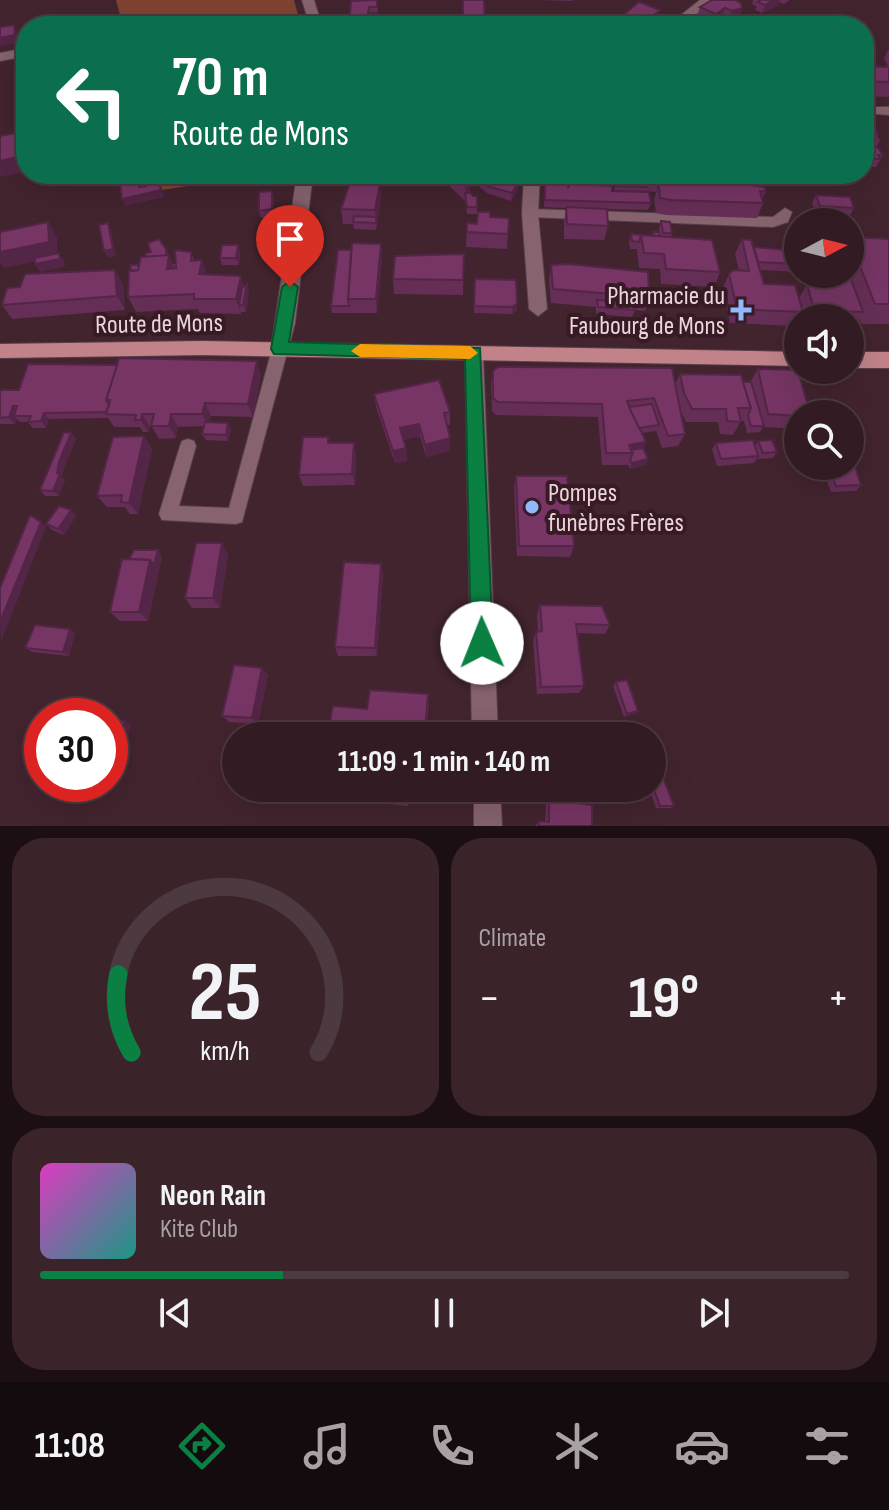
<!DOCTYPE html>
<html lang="en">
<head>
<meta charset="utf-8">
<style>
	body { margin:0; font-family:"Sofia Sans Condensed",sans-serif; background:#3a242a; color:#f1f3f6; height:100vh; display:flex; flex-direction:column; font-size:30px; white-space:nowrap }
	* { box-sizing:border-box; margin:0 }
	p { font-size:26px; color:#a8a1a5 }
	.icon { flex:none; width:44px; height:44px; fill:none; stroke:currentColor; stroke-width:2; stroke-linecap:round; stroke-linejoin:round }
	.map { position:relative; height:826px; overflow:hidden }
	.drawer { display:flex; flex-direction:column; gap:12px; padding:12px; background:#1c0f13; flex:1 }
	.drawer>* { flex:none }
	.guide { position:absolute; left:16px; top:16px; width:858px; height:168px; border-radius:32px; box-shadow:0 8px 32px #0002,0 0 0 2px #4d3940; background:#0b6e4f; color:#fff; overflow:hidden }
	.needle { width:52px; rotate:83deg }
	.tools { position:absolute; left:784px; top:208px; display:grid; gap:16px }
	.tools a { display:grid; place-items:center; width:80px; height:80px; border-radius:50%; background:#321b22; box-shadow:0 8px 32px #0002,0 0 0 2px #4d3940; font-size:40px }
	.speed { position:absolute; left:24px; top:698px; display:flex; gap:16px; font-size:40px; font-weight:700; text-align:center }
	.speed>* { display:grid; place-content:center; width:104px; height:104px; border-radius:50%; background:#321b22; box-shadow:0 8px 32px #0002,0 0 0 2px #4d3940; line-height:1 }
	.speed .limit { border:12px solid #d22; background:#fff; color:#111 }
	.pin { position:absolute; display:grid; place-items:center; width:68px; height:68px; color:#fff; margin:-82px -34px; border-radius:50% 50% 50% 0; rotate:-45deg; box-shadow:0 0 8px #0007 }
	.pin .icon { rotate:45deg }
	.me { position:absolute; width:88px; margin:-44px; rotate:359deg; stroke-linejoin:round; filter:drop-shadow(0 0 6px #0008) }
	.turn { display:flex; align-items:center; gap:28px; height:168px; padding:0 24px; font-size:36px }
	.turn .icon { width:104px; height:104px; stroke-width:2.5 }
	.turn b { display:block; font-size:56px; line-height:68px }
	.big { font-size:60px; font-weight:700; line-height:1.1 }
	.drawer .widget { flex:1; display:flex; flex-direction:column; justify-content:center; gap:12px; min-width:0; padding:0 28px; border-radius:32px; background:#3a242a }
	.drawer .dial { align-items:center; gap:0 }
	.dial svg { height:208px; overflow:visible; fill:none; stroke:#4d3940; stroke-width:7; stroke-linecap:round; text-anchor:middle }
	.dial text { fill:#f1f3f6; stroke:none }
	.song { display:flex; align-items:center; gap:24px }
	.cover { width:96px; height:96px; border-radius:12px; background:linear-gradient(135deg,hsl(310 70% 55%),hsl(170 70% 35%)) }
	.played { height:8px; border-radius:4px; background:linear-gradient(90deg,#0b8043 30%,#4d3940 30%) }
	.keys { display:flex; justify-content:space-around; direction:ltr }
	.heat { display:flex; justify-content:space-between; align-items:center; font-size:44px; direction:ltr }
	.drawer .tiles { flex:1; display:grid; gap:12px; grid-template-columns:1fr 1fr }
	.widget:last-child { grid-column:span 2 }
	.trip { position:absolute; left:222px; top:722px; width:444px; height:80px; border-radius:40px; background:#321b22; box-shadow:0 8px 32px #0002,0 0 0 2px #4d3940; font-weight:700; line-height:80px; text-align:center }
	.menu { display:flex; height:128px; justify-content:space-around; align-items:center; background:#140b0e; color:#a8a1a5 }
	.menu .icon { width:56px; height:56px }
	.menu .selected { color:#0b8043 }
	.menu b { font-size:36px; color:#f1f3f6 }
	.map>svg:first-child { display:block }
	.green { fill:#804332 }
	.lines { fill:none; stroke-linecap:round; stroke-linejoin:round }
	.lane-casing { stroke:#594049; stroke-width:2 }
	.street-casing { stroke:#594049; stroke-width:2 }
	.primary-casing { stroke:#594049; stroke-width:2 }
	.lane { fill:#86636e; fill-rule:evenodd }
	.street { fill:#86636e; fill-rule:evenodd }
	.primary { fill:#c18389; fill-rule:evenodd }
	.wall { fill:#652e56 }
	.shaded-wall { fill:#532546 }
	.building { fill:#763564; stroke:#532546; stroke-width:2 }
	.route { fill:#0b8043; stroke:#07532c; stroke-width:2 }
	.slow { fill:#f59e0b }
	.poi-dot { fill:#93b7fd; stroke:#371a24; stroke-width:3 }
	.labels { text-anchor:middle; stroke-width:8; stroke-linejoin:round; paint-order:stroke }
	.poi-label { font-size:26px; fill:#e9d5da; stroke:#371a24; text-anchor:end }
	.street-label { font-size:26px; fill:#e9d5da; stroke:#371a24 }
</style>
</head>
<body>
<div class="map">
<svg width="889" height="826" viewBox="0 0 889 826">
	<rect width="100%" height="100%" fill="#42242e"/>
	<g class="green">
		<polygon points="116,0 294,0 301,26 123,26"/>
		<polygon points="158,174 264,174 162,190"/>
	</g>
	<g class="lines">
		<g class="lane-casing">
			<g id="lane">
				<polygon points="864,107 889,107 889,115 864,113"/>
				<polygon points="785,208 792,212 788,222 773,227 530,217 523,213 530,209 773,217"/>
				<polygon points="280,343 288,349 242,522 236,524 162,520 159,514 180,446 182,441 188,439 194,441 196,446 179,506 229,508 272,349"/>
			</g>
		</g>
		<g class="street-casing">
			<g id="street">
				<polygon points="302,0 314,0 322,26 310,26"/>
				<polygon points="700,0 714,0 681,26 667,26"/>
				<polygon points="21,49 26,50 26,56 0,61 0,53"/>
				<polygon points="297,174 313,174 295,323 287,354 273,354 271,349"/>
				<polygon points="524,174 540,174 538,213 547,309 538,316 529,309 522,213"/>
				<polygon points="474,346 481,348 483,353 498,736 472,736 465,353 467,348"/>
				<polygon points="474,788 500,788 502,826 474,826"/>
			</g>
		</g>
		<g class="primary-casing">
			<g id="primary">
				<polygon points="203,341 798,352 798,366 203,355 0,358 0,344"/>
				<rect x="850" y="352" width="39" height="16"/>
			</g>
		</g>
		<use href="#lane" class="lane"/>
		<use href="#street" class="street"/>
		<use href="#primary" class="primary"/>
	</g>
	<g class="wall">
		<polygon points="537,0 573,0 572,1"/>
		<polygon points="753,0 790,0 784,4 779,2 778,5 762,13 755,10 757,7 752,4"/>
		<polygon points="351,1 378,7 377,26 349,26"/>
		<polygon points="700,7 742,8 738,21 753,26 705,26 695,22"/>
		<polygon points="888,50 889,50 889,97 864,96 864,66 888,67 884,58"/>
		<polygon points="864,111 878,134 877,136 880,141 876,147 883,155 876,167 869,167 864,158"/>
		<polygon points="437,174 498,174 518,183 518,190 511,201 487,193 476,184 470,187 470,192 473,196 477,196 477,214 467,214 465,201"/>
		<polygon points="571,174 614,174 611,186 612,191 614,191 616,179 658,184 656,192 646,191 651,203 648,210 607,209 608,226 604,240 564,239 564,222 566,208 544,207 545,183 568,188 607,185 570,181"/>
		<polygon points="757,174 787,174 786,177 758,176"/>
		<polygon points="706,180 718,184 766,192 762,199 763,203 757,218 666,215 656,213 654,199 659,184 705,183"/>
		<polygon points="816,195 854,208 850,215 816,214 812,203"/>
		<polygon points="381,198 376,230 354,229 353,224 343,224 341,209"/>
		<polygon points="274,199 274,217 261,218 259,211"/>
		<polygon points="490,217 508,234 507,249 466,247 467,223 477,224"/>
		<polygon points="661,221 672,233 671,237 720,272 714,287 661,284 660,269 639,268 637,249 630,249 629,242 631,234 652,235 653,232 660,236 659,229"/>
		<polygon points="850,237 889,239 889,324 861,324 859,318 853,326 850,326 850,318 804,318 803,313 800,318 798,318 798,321 795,326 730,323 723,288 729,274 739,270 735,254 742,239 754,247 798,251 798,272 760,270 764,284 799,298 807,284 818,285 815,274 850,274"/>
		<polygon points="238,245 240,253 239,265 222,265 220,258"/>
		<polygon points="166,249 173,264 175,264 191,252 194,261 207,275 244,286 249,292 246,312 241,312 241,314 200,313 198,309 136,312 128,297 131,271 139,265 145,257"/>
		<polygon points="464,254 463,295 394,294 393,279"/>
		<polygon points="382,258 377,313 332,313 331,306"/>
		<polygon points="551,265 649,297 645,311 635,310 632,317 596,314 596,307 551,303 549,280"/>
		<polygon points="115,270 123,285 125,310 12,319 2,305"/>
		<polygon points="475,279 517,303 517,310 512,314 474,313"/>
		<polygon points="758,369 798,414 798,429 763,427 760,432 747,433 744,421 741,421 733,435 720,434 718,422 686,422 680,410 685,434 678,446 662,448 656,431 642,433 643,448 648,459 646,465 630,469 628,465 602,465 598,417 496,415 492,411 491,384 493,371 675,385 680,374 750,382"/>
		<polygon points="261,374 253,417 211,416 209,422 231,429 228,441 206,440 202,434 204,426 178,427 176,438 159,439 152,427 150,427 148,432 143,432 140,427 114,427 108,418 49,419 46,428 33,428 28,422 20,422 17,419 15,424 0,424 0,390 19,390"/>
		<polygon points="374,394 450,412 450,425 447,425 450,438 450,451 426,457 420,436 403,440 406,448 407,461 395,463 376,407"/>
		<polygon points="71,433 76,439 64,468 62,477 65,480 59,496 45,496 40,490"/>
		<polygon points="144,436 152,449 138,514 130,514 125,507 107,507 97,496"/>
		<polygon points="758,441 777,452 773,458 758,459 758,457 754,463 717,466 712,449 716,443 755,446"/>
		<polygon points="354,443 356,456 355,485 303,486 299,475"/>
		<polygon points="829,467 861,485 856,491 831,492 824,473"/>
		<polygon points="516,476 574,546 570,557 517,556 514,488"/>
		<polygon points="71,510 76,516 64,535 52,530 46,524"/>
		<polygon points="228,554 220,608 192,608 185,598"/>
		<polygon points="162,556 148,621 120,621 110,612 129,559"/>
		<polygon points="381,564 383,574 377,656 338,656 335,647"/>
		<polygon points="540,605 610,625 605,634 578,633 584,686 579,693 537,694 533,640 536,632 538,631 537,614"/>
		<polygon points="70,629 75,633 69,656 32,652 25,648"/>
		<polygon points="262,668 268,675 258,724 229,722 222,716"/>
		<polygon points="616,682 635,714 624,717 613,686"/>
		<polygon points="429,701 426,736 376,736 333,732 329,726 367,709"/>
		<polygon points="652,760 674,806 670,808 656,808 649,788 652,788"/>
		<polygon points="409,788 408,806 350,800 347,796"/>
		<polygon points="529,788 564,788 562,790 529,789"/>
		<polygon points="549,799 592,826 535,826 539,821 545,822 546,803"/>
	</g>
	<g class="shaded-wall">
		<polygon points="775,0 780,0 778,5 762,13 765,5"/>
		<polygon points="725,8 720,23 714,21 716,14"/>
		<polygon points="742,8 737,22 727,26 732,11"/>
		<polygon points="660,10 658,18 649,26 642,26"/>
		<polygon points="14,25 17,32 19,42 0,47 0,38"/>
		<polygon points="26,155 26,172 0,177 0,161"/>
		<polygon points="156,174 164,197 126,206 122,199 138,181 142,194"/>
		<polygon points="462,174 489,174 477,176 476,184 470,187 470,199 465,194 466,180"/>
		<polygon points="143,176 146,183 142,185 139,177"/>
		<polygon points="380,183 381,198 377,225 375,210"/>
		<polygon points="518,183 518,190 511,201 512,193"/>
		<polygon points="272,191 274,199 274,217 272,209"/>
		<polygon points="48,222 57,237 57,257 4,268 0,262 0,252"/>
		<polygon points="108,223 111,230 116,256 108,258 104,251"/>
		<polygon points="381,244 382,258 377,313 376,299"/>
		<polygon points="238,245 240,253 239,265 236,258"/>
		<polygon points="166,249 175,270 167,269 166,263"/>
		<polygon points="59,253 64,261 65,267 40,272 35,264"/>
		<polygon points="202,260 207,275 199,274"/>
		<polygon points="115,270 123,285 125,310 117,296"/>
		<polygon points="241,276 245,290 239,305 241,314 236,299"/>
		<polygon points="247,284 249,292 246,312 243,305"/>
		<polygon points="517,303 517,310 512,314 513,307"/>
		<polygon points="257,361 261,374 253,417 248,404"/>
		<polygon points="205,403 211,416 208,426 202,414"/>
		<polygon points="13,406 19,413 14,416 17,419 15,424 9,417"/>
		<polygon points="44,413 49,419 46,428 41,421"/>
		<polygon points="142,414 150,427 148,432 141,420"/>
		<polygon points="171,414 178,427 176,438 169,426"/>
		<polygon points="228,423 231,429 228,441 226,435"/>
		<polygon points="419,424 420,436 401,441 400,428"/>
		<polygon points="71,433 76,439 64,468 62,477 65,480 59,496 53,491 59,462"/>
		<polygon points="144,436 152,449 138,514 129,503"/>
		<polygon points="450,438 450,451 426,457 425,445"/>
		<polygon points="646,442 641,454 633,453 629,445"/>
		<polygon points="354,443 356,456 355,485 352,474"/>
		<polygon points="406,448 407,461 395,463 393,451"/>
		<polygon points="648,459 646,465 630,469 632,463"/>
		<polygon points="71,510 76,516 64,535 58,529"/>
		<polygon points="41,522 46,527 1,642 0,622"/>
		<polygon points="222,543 228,554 220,608 213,598"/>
		<polygon points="158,550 162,556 148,621 139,612 150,560"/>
		<polygon points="381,564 383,574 377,656 375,648"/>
		<polygon points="70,629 75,633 69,656 63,652"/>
		<polygon points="262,668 268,675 258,724 252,718"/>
		<polygon points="638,711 635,714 624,717 627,714"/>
		<polygon points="125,721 131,724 119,768 113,766"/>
	</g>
	<g class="building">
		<polygon points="377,0 377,7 369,7 368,13 377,13 377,20 368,20 368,26 349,26 351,1"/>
		<polygon points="463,0 484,0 485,26 463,26"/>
		<polygon points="712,0 735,0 741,3 742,8 732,11 725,8 716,14 700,7"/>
		<polygon points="761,0 775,0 765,5 758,2"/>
		<polygon points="639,2 660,10 642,26 610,26"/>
		<polygon points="723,15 753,26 725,26 714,21"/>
		<polygon points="14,25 15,35 0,38 0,27"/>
		<polygon points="864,66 889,67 889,82 864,81"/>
		<polygon points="864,111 878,134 871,134 874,138 864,138"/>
		<polygon points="26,131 26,155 0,161 0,136"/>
		<polygon points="864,145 870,145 878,148 883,155 878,155 880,159 874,159 868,149 864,149"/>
		<polygon points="138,174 156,174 161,190 122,199 120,185 138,181 139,187 146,186 143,176 139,177"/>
		<polygon points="460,174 467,174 471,178 466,180"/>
		<polygon points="481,174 498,174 518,183 512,193 487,186 477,176"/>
		<polygon points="657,177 658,184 646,184 647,187 616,186 616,179"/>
		<polygon points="706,180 718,181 718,184 706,183"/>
		<polygon points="661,181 749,185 764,187 766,192 760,191 763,203 671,200 660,198 659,184"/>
		<polygon points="350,183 380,183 375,210 341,209"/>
		<polygon points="545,183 568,184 568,188 570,184 612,186 612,191 649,192 651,203 545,200"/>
		<polygon points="272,191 272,209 259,211 259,192"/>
		<polygon points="470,192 473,196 477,196 477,207 467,207 465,194"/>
		<polygon points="816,195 850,197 854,208 820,206"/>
		<polygon points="566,207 607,209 608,226 567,224"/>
		<polygon points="478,212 490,212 490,217 509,218 508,234 467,232 467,223 477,224"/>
		<polygon points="354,216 376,217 376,223 353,222"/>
		<polygon points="661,221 670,222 672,233 663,233"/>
		<polygon points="48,222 49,242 0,252 0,232"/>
		<polygon points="108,223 113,249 104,251 99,225"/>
		<polygon points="653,232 659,232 659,236 644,235 654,235"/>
		<polygon points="631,234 641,235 639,242 632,241"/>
		<polygon points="641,235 712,240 720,272 666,269 664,254 644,253"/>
		<polygon points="850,237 889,239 889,304 875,304 850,241"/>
		<polygon points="159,239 166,249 166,256 145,257 146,253 151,252 148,243"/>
		<polygon points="742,239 751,240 764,284 795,285 803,312 737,309 729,274 733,270 749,271"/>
		<polygon points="352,243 381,244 376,299 348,299"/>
		<polygon points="222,245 238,245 236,258 220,258"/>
		<polygon points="754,247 798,251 798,264 758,262"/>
		<polygon points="175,250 191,252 191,261 202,260 199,274 241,276 236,299 194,299 194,294 128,297 129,271 138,270 141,257 169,255 167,269 176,268"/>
		<polygon points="338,250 351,250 348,299 349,306 331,306"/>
		<polygon points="59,253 60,259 35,264 35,258"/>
		<polygon points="464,254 463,280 393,279 395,256"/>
		<polygon points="568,264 648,272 649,297 553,289 551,265"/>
		<polygon points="130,265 139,265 138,270 131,271"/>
		<polygon points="115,270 117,296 2,305 7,288 20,287 25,274"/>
		<polygon points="828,274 849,274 863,312 814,310 807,284 832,286"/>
		<polygon points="475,279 516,280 517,303 513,307 474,306"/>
		<polygon points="247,284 243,305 239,305 242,288"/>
		<polygon points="597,300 634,303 635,310 598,307"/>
		<polygon points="119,358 257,361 248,404 205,403 202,414 171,414 169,426 151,426 154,414 142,414 141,420 135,420 136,415 106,414 110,400 106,400"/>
		<polygon points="28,364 117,365 106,400 109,405 106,412 44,413 41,421 28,422 31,416 14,416 17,406 13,406 9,417 0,418 0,390 19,390"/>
		<polygon points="498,367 672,368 685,434 668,436 654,398 627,401 646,442 629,445 633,453 606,453 602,404 498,402 493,398 493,371"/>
		<polygon points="758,369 798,370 810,414 798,414 798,416 768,414"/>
		<polygon points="680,374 741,375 751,408 738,408 741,422 727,421 726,409 692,409 684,393"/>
		<polygon points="439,380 450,412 444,413 450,438 425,445 419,424 400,428 406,448 393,451 374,394"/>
		<polygon points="743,382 751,382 764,426 751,426 748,415 751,408"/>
		<polygon points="652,404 659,425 639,428 629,407"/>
		<polygon points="205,422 228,423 226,435 202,434"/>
		<polygon points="64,432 71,433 59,462 57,473 60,474 53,491 40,490"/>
		<polygon points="144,436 129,503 121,502 122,495 97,496 113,437"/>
		<polygon points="303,437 328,437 328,443 354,443 352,474 299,475"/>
		<polygon points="753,440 758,456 721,459 716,443"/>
		<polygon points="772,440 777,452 763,453 758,441"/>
		<polygon points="643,448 648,459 632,463 630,459 633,453 631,450"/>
		<polygon points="855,466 861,485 836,486 829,467"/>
		<polygon points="516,476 567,476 574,546 519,546"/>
		<polygon points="59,506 71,510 58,529 46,524"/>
		<polygon points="30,515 41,522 0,622 0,588"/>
		<polygon points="196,543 222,543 213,598 185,598"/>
		<polygon points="134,550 158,550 154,565 150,560 129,559"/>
		<polygon points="122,559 150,560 139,612 110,612"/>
		<polygon points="344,562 381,564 375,648 335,647"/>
		<polygon points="540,605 602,606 610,625 576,624 584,686 541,687 536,632 542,631"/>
		<polygon points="35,625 70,629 63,652 25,648"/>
		<polygon points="234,665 262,668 252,718 222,716"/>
		<polygon points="627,680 638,711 627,714 616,682"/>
		<polygon points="370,690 428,694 425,735 329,726 333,706 367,709"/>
		<polygon points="110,720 125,721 113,766 110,766"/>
		<polygon points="656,759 674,806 660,806 652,784 652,760"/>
		<polygon points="347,788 408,788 406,802 347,796"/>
		<polygon points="549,799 592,805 592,826 539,826 539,821 549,822"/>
	</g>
	<polygon class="route" points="290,281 298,287 289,342 480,348 493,643 490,651 482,654 475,651 471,643 465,359 274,354 271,349 282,287"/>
	<polygon class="slow" points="360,344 470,346 478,353 470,359 360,357 351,351"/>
	<g class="poi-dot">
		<path d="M737 298h8v8h8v8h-8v8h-8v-8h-8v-8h8z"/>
		<circle cx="532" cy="507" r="8"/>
	</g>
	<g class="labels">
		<g class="poi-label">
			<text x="725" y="304">Pharmacie du<tspan x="725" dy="30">Faubourg de Mons</tspan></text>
			<text x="548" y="501" text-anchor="start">Pompes<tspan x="548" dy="30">funèbres Frères</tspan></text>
		</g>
		<g class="street-label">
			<text transform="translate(159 323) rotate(-1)" y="9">Route de Mons</text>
		</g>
	</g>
</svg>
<div class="tools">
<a><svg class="needle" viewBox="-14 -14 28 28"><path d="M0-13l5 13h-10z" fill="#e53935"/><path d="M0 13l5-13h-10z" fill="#a8a1a5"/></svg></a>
<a><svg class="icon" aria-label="sound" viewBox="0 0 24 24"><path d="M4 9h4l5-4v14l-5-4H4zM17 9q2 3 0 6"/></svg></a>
<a><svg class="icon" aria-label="search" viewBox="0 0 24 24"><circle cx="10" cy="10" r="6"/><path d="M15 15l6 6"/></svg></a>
</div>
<div class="speed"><div class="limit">30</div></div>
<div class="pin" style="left:290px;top:287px;background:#d93025"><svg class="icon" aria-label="arrive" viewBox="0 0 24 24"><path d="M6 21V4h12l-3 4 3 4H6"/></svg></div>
<svg class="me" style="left:482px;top:643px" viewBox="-20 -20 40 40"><circle r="19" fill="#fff"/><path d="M0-13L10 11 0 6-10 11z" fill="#0b8043"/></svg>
<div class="trip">11:09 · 1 min · 140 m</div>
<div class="guide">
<div class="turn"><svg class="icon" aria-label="left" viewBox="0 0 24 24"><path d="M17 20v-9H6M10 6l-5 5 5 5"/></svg><div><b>70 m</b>Route de Mons</div></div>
</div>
</div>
<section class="drawer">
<div class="tiles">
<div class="widget dial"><svg viewBox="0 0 100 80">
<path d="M14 69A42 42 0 1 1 86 69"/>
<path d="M14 69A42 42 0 0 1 9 39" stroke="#0b8043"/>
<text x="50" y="56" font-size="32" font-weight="700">25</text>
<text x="50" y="72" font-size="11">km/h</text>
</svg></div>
<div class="widget"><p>Climate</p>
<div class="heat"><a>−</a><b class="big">19°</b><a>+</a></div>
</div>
<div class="widget">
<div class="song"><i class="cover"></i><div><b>Neon Rain</b><p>Kite Club</p></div></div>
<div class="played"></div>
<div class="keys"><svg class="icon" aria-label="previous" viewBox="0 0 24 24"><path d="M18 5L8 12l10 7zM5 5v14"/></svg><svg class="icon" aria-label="pause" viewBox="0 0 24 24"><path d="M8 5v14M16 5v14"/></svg><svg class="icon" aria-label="next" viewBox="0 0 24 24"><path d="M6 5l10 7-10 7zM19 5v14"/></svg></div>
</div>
</div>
</section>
<nav class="menu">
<b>11:08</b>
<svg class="icon selected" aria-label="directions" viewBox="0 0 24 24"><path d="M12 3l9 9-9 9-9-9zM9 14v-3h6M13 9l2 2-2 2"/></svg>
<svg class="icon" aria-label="music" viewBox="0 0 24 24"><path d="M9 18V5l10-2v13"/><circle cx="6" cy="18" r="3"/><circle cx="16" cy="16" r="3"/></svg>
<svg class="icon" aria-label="phone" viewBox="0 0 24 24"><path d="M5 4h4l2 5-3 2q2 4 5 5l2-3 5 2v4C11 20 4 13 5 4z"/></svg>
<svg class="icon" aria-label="climate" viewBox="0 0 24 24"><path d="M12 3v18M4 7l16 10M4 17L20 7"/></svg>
<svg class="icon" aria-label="car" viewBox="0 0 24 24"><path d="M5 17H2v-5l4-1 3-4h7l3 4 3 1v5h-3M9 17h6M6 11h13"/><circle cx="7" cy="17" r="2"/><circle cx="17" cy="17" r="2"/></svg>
<svg class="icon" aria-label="filters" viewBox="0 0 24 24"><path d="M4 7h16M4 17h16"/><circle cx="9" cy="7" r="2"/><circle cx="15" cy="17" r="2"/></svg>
</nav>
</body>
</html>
